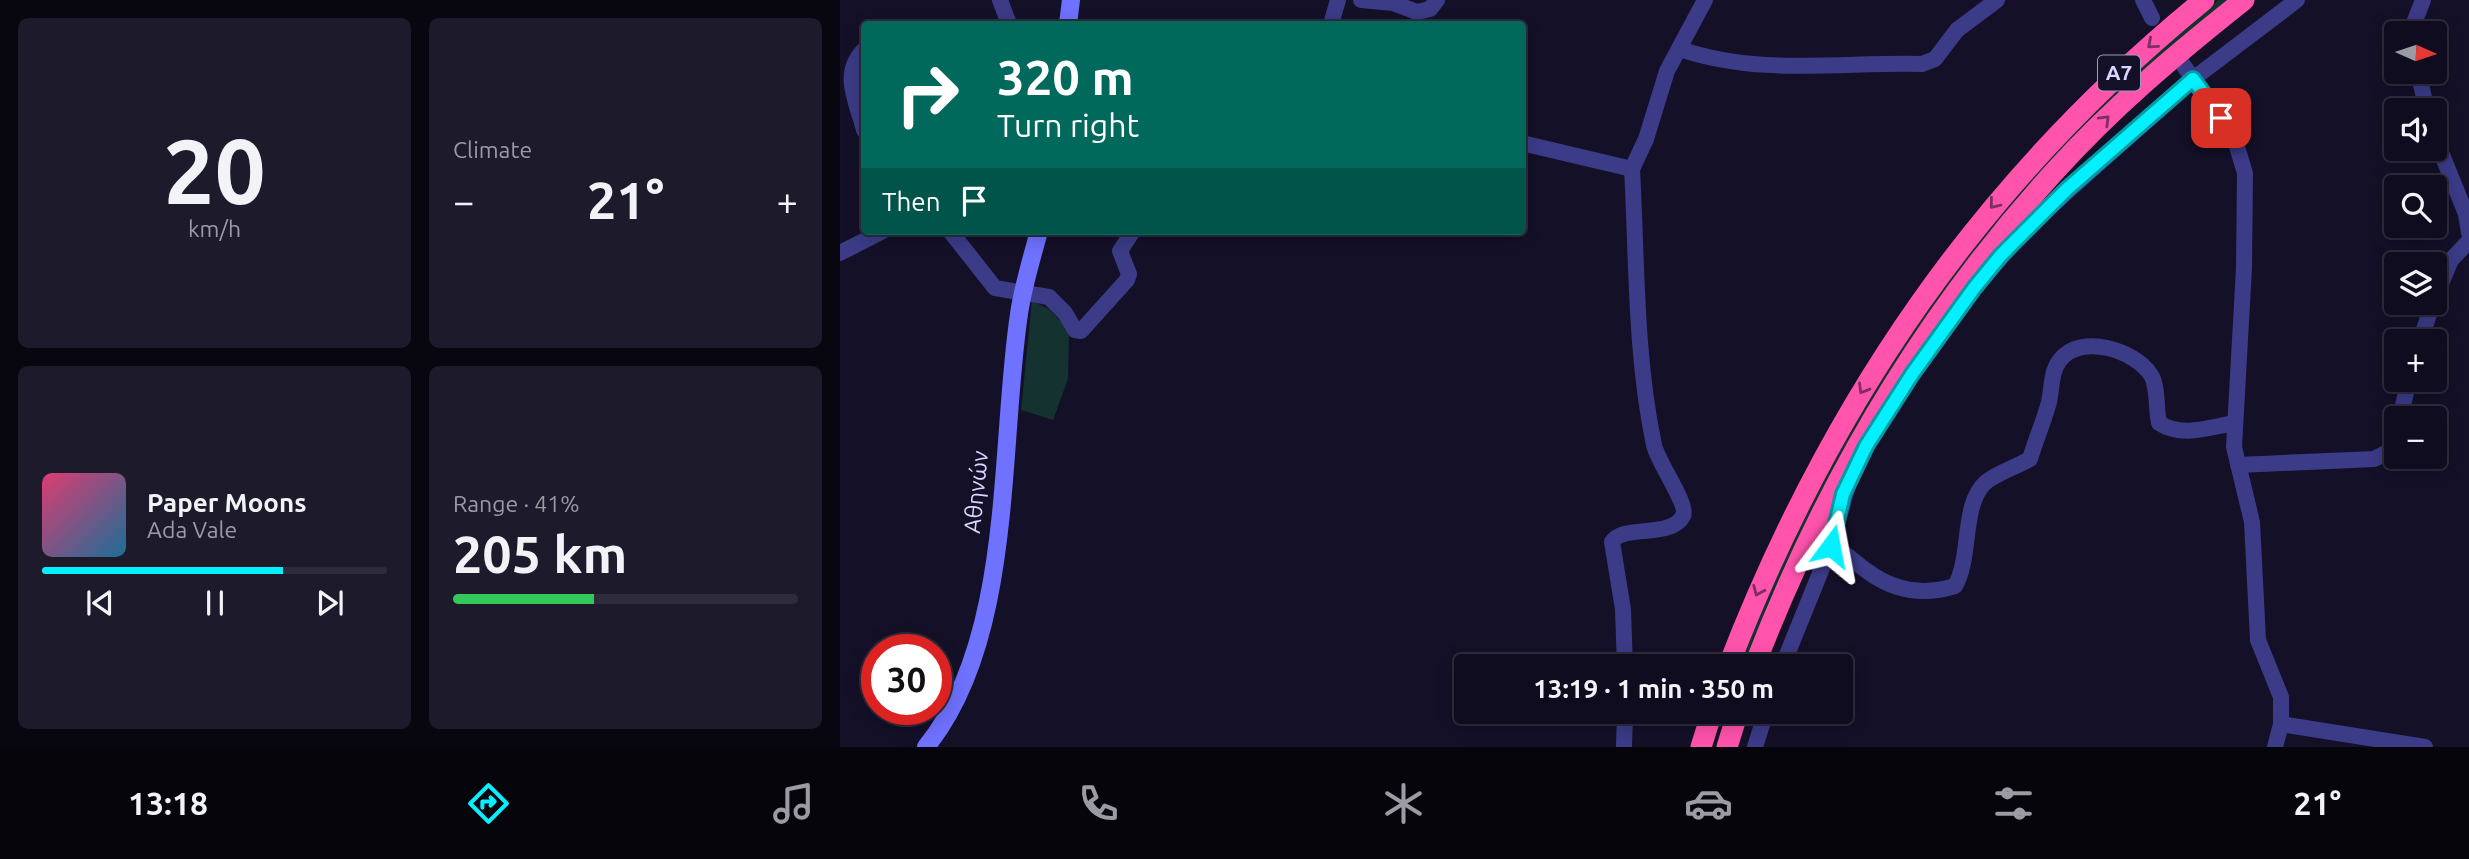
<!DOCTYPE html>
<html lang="en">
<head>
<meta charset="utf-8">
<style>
	body { margin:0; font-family:Ubuntu,sans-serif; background:#1c1a2b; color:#f1f3f6; height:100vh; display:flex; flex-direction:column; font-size:26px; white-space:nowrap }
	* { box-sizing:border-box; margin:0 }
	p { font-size:23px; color:#9b9ba4 }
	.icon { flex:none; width:38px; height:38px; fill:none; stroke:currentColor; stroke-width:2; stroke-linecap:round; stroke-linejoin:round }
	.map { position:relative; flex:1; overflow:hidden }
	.details { display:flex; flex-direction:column; gap:18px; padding:18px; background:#080710; width:840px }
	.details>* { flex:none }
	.hud { position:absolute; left:21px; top:21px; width:665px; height:214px; border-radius:7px; box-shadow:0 4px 18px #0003,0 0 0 2px #2e2c3c; background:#00695c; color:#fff; overflow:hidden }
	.needle { width:46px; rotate:93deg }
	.fabs { position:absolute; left:1544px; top:21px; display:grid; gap:14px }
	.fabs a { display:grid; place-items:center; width:63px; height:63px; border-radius:7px; background:#0e0c1e; box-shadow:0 4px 18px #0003,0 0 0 2px #2e2c3c; font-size:35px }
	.speed { position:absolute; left:21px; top:634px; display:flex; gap:14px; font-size:35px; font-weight:700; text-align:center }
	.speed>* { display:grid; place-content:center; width:91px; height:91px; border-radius:50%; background:#0e0c1e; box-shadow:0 4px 18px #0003,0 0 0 2px #2e2c3c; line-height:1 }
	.speed .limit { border:10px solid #d22; background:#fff; color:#111 }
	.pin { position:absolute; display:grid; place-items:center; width:60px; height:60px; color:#fff; margin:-30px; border-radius:14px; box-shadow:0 4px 10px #0006 }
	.me { position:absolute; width:77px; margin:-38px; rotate:13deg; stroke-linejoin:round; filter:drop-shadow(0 0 5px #0008) }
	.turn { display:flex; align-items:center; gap:24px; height:147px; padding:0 21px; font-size:32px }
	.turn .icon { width:91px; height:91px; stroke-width:2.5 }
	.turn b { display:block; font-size:49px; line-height:60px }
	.then { display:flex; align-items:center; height:66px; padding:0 21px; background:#0003; gap:14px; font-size:26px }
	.big { font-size:52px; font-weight:700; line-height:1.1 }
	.details .card { flex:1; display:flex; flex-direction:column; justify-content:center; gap:10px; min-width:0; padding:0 24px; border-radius:10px; background:#1c1a2b }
	.details .dial { align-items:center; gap:0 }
	.dial b { font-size:91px; line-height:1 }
	.song { display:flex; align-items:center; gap:21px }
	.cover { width:84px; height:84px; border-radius:10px; background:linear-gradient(135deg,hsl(340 70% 55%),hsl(200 70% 35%)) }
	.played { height:7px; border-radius:4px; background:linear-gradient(90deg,#04f0fe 70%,#2e2c3c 70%) }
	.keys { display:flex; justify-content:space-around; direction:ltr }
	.heat { display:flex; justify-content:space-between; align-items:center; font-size:38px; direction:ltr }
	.charge { height:10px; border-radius:5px; background:linear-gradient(90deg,#34c759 41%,#2e2c3c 0) }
	.details .tiles { flex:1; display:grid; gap:18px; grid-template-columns:repeat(2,1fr) }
	.trip { position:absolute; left:614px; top:654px; width:399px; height:70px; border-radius:7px; background:#0e0c1e; box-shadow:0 4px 18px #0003,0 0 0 2px #2e2c3c; font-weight:700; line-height:70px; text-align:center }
	.dock { display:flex; height:112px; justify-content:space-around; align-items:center; background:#06050c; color:#9b9ba4 }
	.dock .icon { width:49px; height:49px }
	.dock .on { color:#04f0fe }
	.dock b { font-size:32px; color:#f1f3f6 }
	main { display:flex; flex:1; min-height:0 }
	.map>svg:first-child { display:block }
	.green { fill:#133230 }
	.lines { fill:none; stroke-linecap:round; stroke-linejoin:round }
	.street { stroke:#3b3b87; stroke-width:16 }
	.secondary { stroke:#6f71ff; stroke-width:18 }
	.highway { stroke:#ff53ac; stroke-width:21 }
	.oneway { stroke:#7d2e63 }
	.route-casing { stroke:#039ca5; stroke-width:18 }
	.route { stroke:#04f0fe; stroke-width:12 }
	.labels { text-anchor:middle; stroke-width:7; stroke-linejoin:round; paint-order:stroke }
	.shield { fill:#131028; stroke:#9e9bbe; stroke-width:2 }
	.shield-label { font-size:21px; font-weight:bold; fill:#dad7ff }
	.street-label { font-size:23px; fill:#dad7ff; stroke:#131028 }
</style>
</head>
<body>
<main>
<section class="details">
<div class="tiles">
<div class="card dial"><b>20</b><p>km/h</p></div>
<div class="card"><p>Climate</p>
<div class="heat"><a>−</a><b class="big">21°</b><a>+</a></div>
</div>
<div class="card">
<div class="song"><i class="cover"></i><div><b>Paper Moons</b><p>Ada Vale</p></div></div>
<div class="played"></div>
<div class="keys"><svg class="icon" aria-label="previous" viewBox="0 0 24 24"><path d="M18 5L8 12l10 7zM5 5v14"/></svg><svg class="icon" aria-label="pause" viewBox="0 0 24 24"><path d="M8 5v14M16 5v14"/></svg><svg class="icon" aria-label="next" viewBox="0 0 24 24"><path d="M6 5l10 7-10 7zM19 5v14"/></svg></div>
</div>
<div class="card"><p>Range · 41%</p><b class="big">205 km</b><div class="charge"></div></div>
</div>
</section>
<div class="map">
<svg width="1629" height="747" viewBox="0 0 1629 747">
	<rect width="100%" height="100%" fill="#131028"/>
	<g class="green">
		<path d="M1378,0H1389L1142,243L905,667H897C959,507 1045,356 1153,223C1170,201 1187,178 1206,157C1259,101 1319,48 1378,0Z"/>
		<polygon points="192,301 209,309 229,330 228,379 213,420 181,410"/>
	</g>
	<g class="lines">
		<g class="street">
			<polyline points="160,0 169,24"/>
			<polyline points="521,0 553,3 577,12 590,9 597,0"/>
			<polyline points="1303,0 1312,18"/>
			<polyline points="491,24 498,0"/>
			<polyline points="1573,33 1572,28 1583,0"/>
			<path d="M840,49C918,76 1001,62 1082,64L1095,59L1117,30L1157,0"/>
			<path d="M24,50C0,74 17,102 24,130"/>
			<polyline points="1344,66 1394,137 1405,173 1404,268 1394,447 1412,522 1418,640 1441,697 1441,724 1435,747"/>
			<polyline points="1578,72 1587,110"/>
			<polyline points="1594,135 1626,214 1629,233"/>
			<polyline points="682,143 792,169"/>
			<polyline points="110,231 155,288 209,297 225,313 235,330 241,331 287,280 289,274 280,251 293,231"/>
			<polyline points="0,253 43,231"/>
			<polyline points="1594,300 1611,260 1629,241"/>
			<polyline points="1580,341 1593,303"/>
			<polyline points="1071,375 1134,288 1190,225 1353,79 1457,0"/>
			<polyline points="1560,418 1569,380"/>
			<polyline points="1398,465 1534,459 1552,450 1556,434"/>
			<path d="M991,546C1006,552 1014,562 1027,571C1054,591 1083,596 1115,586C1132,557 1121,504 1146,482C1159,472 1176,467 1190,459C1196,439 1204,421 1209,402C1212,388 1211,371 1220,360C1241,333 1295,350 1311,375C1318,386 1316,410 1319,423C1342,438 1370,427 1395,423"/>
			<path d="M785,667L783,609L772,542C782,524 831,539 843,516C849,505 818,463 814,445C795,355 797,260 792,169L806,139L827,71L865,0"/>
			<polyline points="942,667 991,546 1010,478"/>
			<polyline points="1441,724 1585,747"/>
			<polyline points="784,747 785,712"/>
			<polyline points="915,747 926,712"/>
		</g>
		<g class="secondary">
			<polyline points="228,24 231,0"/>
			<path d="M86,747C174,639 159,447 179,314C183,286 192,258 199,231"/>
		</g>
		<g class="highway">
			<path d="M888,667C991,400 1142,181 1364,0"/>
			<path d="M914,667C984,485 1084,315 1215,171C1272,108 1337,53 1404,0"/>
			<polyline points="861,747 872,712"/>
			<polyline points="887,747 898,712"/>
		</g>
	</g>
	<defs><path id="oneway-chevron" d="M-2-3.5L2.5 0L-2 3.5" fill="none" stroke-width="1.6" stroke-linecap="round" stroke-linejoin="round" transform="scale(1.75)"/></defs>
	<g class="oneway">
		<use href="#oneway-chevron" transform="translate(1312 44) rotate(139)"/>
		<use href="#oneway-chevron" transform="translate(1265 120) rotate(-45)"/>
		<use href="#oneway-chevron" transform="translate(1154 204) rotate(129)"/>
		<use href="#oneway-chevron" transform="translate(1023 389) rotate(121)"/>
		<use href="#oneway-chevron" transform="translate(918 591) rotate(113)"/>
	</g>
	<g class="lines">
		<g class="route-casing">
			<polyline id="route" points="991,546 1003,494 1026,446 1072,374 1134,288 1161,255 1227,189 1353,79 1381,118"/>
		</g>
		<use href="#route" class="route"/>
	</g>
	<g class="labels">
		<rect class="shield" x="1258" y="55.5" width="42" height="35" rx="5"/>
		<g class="shield-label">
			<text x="1279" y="80">Α7</text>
		</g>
		<g class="street-label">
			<text transform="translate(136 492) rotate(-84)" y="8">Αθηνών</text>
		</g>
	</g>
</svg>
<div class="fabs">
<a><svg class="needle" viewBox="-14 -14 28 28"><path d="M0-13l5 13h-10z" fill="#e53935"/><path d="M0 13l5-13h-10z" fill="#9b9ba4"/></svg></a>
<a><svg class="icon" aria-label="sound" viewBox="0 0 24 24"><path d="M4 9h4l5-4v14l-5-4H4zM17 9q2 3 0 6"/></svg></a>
<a><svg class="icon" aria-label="search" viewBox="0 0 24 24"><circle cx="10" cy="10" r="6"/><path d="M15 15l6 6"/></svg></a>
<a><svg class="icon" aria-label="layers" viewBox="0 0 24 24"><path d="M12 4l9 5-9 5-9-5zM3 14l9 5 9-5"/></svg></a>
<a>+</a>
<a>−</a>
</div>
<div class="speed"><div class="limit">30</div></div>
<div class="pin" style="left:1381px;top:118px;background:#d93025"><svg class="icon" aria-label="arrive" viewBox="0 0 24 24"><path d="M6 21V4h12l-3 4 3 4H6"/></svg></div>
<svg class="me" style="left:991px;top:546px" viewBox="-20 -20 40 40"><path d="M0-17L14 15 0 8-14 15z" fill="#04f0fe" stroke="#fff" stroke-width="4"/></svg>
<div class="trip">13:19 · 1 min · 350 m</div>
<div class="hud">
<div class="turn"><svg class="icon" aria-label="right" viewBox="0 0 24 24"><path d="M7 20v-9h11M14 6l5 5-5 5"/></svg><div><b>320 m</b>Turn right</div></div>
<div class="then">Then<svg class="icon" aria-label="arrive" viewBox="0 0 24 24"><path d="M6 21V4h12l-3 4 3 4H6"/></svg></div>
</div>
</div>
</main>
<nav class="dock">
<b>13:18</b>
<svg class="icon on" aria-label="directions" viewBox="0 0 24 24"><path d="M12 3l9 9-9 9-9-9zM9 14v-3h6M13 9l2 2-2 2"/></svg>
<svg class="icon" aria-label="music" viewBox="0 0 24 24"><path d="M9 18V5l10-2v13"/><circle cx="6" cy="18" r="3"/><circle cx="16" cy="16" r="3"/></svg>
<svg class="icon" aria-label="phone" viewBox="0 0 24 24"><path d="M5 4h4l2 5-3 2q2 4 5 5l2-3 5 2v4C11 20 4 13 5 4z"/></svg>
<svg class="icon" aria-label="climate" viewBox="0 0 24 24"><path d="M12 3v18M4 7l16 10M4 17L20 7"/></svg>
<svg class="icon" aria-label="car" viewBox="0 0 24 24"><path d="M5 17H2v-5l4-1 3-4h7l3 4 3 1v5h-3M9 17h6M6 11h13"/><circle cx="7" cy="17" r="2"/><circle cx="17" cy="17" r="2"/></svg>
<svg class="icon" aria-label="filters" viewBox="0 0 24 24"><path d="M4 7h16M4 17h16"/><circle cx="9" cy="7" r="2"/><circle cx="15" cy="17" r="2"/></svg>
<b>21°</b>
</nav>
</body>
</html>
